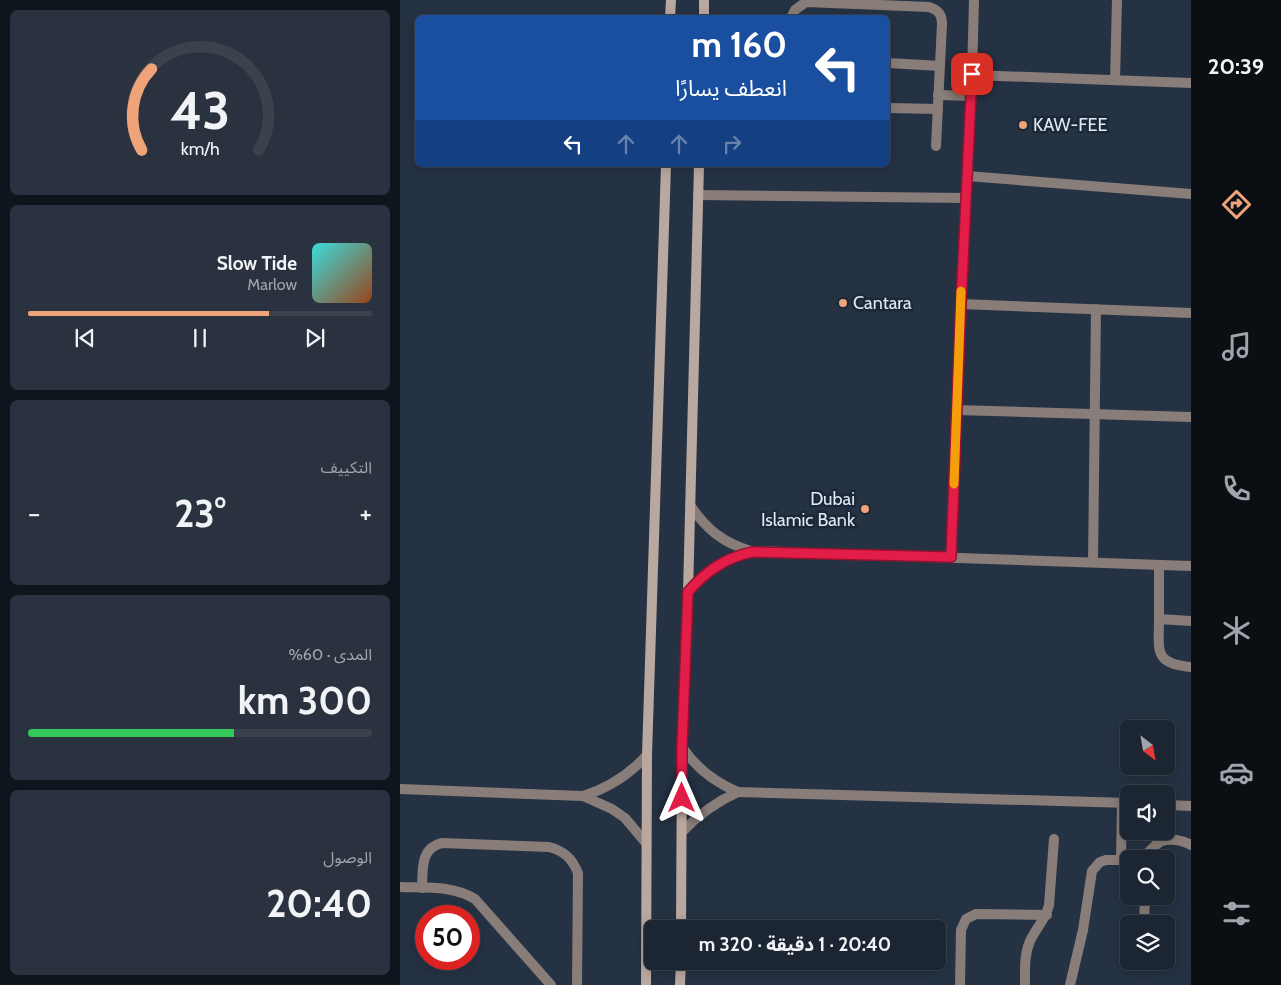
<!DOCTYPE html>
<html lang="ar">
<head>
<meta charset="utf-8">
<style>
	body { margin:0; font-family:Cabin,"Noto Sans Arabic",sans-serif; background:#29323e; color:#f1f3f6; direction:rtl; height:100vh; display:flex; flex-direction:column; font-size:19px; white-space:nowrap }
	* { box-sizing:border-box; margin:0 }
	p { font-size:16px; color:#a0a5ac }
	.icon { flex:none; width:28px; height:28px; fill:none; stroke:currentColor; stroke-width:2; stroke-linecap:round; stroke-linejoin:round }
	.map { position:relative; flex:1; overflow:hidden; direction:ltr }
	.drawer { display:flex; flex-direction:column; gap:10px; padding:10px; background:#0f151c; width:400px }
	.drawer>* { flex:none }
	.top-card { position:absolute; left:15px; top:15px; width:475px; height:152px; border-radius:8px; box-shadow:0 2px 12px #0003,0 0 0 1px #3a434d; direction:rtl; background:#1a4fa0; color:#fff; overflow:hidden }
	.needle { width:32px; rotate:149deg }
	.tools { position:absolute; left:720px; top:720px; display:grid; gap:10px }
	.tools a { display:grid; place-items:center; width:55px; height:55px; border-radius:8px; background:#1c2632; box-shadow:0 2px 12px #0003,0 0 0 1px #3a434d; font-size:25px }
	.speed { position:absolute; left:15px; top:905px; display:flex; gap:10px; font-size:25px; font-weight:700; text-align:center }
	.speed>* { display:grid; place-content:center; width:65px; height:65px; border-radius:50%; background:#1c2632; box-shadow:0 2px 12px #0003,0 0 0 1px #3a434d; line-height:1 }
	.speed .limit { border:8px solid #d22; background:#fff; color:#111 }
	.pin { position:absolute; display:grid; place-items:center; width:42px; height:42px; color:#fff; margin:-21px; border-radius:10px; box-shadow:0 2px 8px #0006 }
	.me { position:absolute; width:55px; margin:-28px; rotate:0deg; stroke-linejoin:round; filter:drop-shadow(0 0 4px #0008) }
	.turn { display:flex; align-items:center; gap:18px; height:105px; padding:0 20px; font-size:22px }
	.turn .icon { width:65px; height:65px; stroke-width:2.5 }
	.turn b { display:block; font-size:35px; line-height:42px }
	.lanes { display:flex; align-items:center; height:48px; padding:0 20px; background:#0003; justify-content:center; gap:25px; direction:ltr }
	.lanes .off { opacity:.35 }
	.big { font-size:38px; font-weight:700; line-height:1.1 }
	.drawer .widget { flex:1; display:flex; flex-direction:column; justify-content:center; gap:8px; min-width:0; padding:0 18px; border-radius:8px; background:#29323e }
	.drawer .dial { align-items:center; gap:0 }
	.dial svg { height:130px; overflow:visible; fill:none; stroke:#3a434d; stroke-width:7; stroke-linecap:round; text-anchor:middle }
	.dial text { fill:#f1f3f6; stroke:none }
	.song { display:flex; align-items:center; gap:15px }
	.cover { width:60px; height:60px; border-radius:8px; background:linear-gradient(135deg,hsl(180 70% 55%),hsl(20 70% 35%)) }
	.played { height:5px; border-radius:2px; background:linear-gradient(90deg,#efa378 70%,#3a434d 70%) }
	.keys { display:flex; justify-content:space-around; direction:ltr }
	.heat { display:flex; justify-content:space-between; align-items:center; font-size:28px; direction:ltr }
	.charge { height:8px; border-radius:4px; background:linear-gradient(90deg,#34c759 60%,#3a434d 0) }
	.trip { position:absolute; left:244px; top:920px; width:302px; height:50px; border-radius:8px; background:#1c2632; box-shadow:0 2px 12px #0003,0 0 0 1px #3a434d; font-weight:700; line-height:50px; text-align:center; direction:rtl }
	main { display:flex; flex:1; min-height:0 }
	.tab-bar { display:flex; flex-direction:column; width:90px; justify-content:space-around; align-items:center; background:#0b0f14; color:#a0a5ac }
	.tab-bar .icon { width:35px; height:35px }
	.tab-bar .selected { color:#efa378 }
	.tab-bar b { font-size:22px; color:#f1f3f6 }
	.map>svg:first-child { display:block }
	.lines { fill:none; stroke-linecap:round; stroke-linejoin:round }
	.lane { stroke:#887d78; stroke-width:10 }
	.street { stroke:#887d78; stroke-width:10 }
	.secondary { stroke:#baa89f; stroke-width:10 }
	.route-casing { stroke:#92132f; stroke-width:12 }
	.route { stroke:#e11d48; stroke-width:9 }
	.slow { stroke:#f59e0b; stroke-width:9 }
	.poi-dot { fill:#efa378; stroke:#1b2838; stroke-width:2 }
	.labels { text-anchor:middle; stroke-width:5; stroke-linejoin:round; paint-order:stroke }
	.poi-label { font-size:18px; fill:#e0e9f4; stroke:#1b2838; text-anchor:start }
</style>
</head>
<body>
<main>
<nav class="tab-bar">
<b>20:39</b>
<svg class="icon selected" aria-label="directions" viewBox="0 0 24 24"><path d="M12 3l9 9-9 9-9-9zM9 14v-3h6M13 9l2 2-2 2"/></svg>
<svg class="icon" aria-label="music" viewBox="0 0 24 24"><path d="M9 18V5l10-2v13"/><circle cx="6" cy="18" r="3"/><circle cx="16" cy="16" r="3"/></svg>
<svg class="icon" aria-label="phone" viewBox="0 0 24 24"><path d="M5 4h4l2 5-3 2q2 4 5 5l2-3 5 2v4C11 20 4 13 5 4z"/></svg>
<svg class="icon" aria-label="climate" viewBox="0 0 24 24"><path d="M12 3v18M4 7l16 10M4 17L20 7"/></svg>
<svg class="icon" aria-label="car" viewBox="0 0 24 24"><path d="M5 17H2v-5l4-1 3-4h7l3 4 3 1v5h-3M9 17h6M6 11h13"/><circle cx="7" cy="17" r="2"/><circle cx="17" cy="17" r="2"/></svg>
<svg class="icon" aria-label="filters" viewBox="0 0 24 24"><path d="M4 7h16M4 17h16"/><circle cx="9" cy="7" r="2"/><circle cx="15" cy="17" r="2"/></svg>
</nav>
<div class="map">
<svg width="791" height="985" viewBox="0 0 791 985">
	<rect width="100%" height="100%" fill="#253243"/>
	<g class="lines">
		<g class="lane">
			<path d="M391,18L395,10L406,2L529,7C538,10 542,14 542,24L536,146"/>
			<polyline points="488,63 540,66"/>
			<polyline points="715,80 717,0"/>
			<polyline points="538,95 571,96"/>
			<polyline points="488,108 538,109"/>
			<polyline points="567,176 791,194"/>
			<polyline points="298,195 566,198"/>
			<polyline points="557,410 791,417"/>
			<polyline points="693,562 696,309"/>
			<polyline points="759,619 759,565"/>
			<path d="M791,621L759,619C759,650 753,664 791,667"/>
			<path d="M737,859C755,853 753,837 776,840C782,841 786,842 791,845"/>
			<polyline points="721,860 722,803"/>
			<path d="M0,887C26,888 52,885 75,899L151,985"/>
			<path d="M22,888C23,869 20,848 42,843L149,847C164,851 172,858 178,873L177,985"/>
			<polyline points="744,924 745,896"/>
			<polyline points="560,985 561,930 566,919 576,914 647,915"/>
			<path d="M625,985C625,970 624,955 630,941C636,928 646,919 649,905L654,839"/>
			<polyline points="670,985 683,930 692,871 700,862 706,860 729,860"/>
		</g>
		<g class="street">
			<polyline points="572,75 791,83"/>
			<polyline points="561,304 791,313"/>
			<path d="M290,505C306,529 323,543 351,551L791,566"/>
			<polyline points="551,557 561,304 572,75 574,0"/>
			<path d="M288,592C305,571 324,559 350,552"/>
			<path d="M282,747C296,768 314,782 338,792L729,803"/>
			<polyline points="0,789 183,796 212,809 225,818 246,843"/>
			<path d="M183,796C209,788 229,775 247,755"/>
			<polyline points="766,805 791,806"/>
			<path d="M282,832C299,814 316,802 338,792"/>
		</g>
		<g class="secondary">
			<polyline points="270,18 271,0"/>
			<polyline points="304,18 304,0"/>
			<polyline points="281,929 282,747 288,592 299,165"/>
			<polyline points="246,985 247,755 266,165"/>
			<polyline points="280,985 281,961"/>
		</g>
	</g>
	<g class="lines">
		<g class="route-casing">
			<path id="route" d="M282,798V747L288,592C306,571 325,558 352,552L551,557L561,304L572,74"/>
		</g>
		<use href="#route" class="route"/>
		<polyline class="slow" points="554,484 561,291"/>
	</g>
	<g class="poi-dot">
		<circle cx="623" cy="125" r="5"/>
		<circle cx="443" cy="303" r="5"/>
		<circle cx="465" cy="509" r="5"/>
	</g>
	<g class="labels">
		<g class="poi-label">
			<text x="633" y="131">KAW-FEE</text>
			<text x="453" y="309">Cantara</text>
			<text x="455" y="505" text-anchor="end">Dubai<tspan x="455" dy="21">Islamic Bank</tspan></text>
		</g>
	</g>
</svg>
<div class="tools">
<a><svg class="needle" viewBox="-14 -14 28 28"><path d="M0-13l5 13h-10z" fill="#e53935"/><path d="M0 13l5-13h-10z" fill="#a0a5ac"/></svg></a>
<a><svg class="icon" aria-label="sound" viewBox="0 0 24 24"><path d="M4 9h4l5-4v14l-5-4H4zM17 9q2 3 0 6"/></svg></a>
<a><svg class="icon" aria-label="search" viewBox="0 0 24 24"><circle cx="10" cy="10" r="6"/><path d="M15 15l6 6"/></svg></a>
<a><svg class="icon" aria-label="layers" viewBox="0 0 24 24"><path d="M12 4l9 5-9 5-9-5zM3 14l9 5 9-5"/></svg></a>
</div>
<div class="speed"><div class="limit">50</div></div>
<div class="pin" style="left:572px;top:74px;background:#d93025"><svg class="icon" aria-label="arrive" viewBox="0 0 24 24"><path d="M6 21V4h12l-3 4 3 4H6"/></svg></div>
<svg class="me" style="left:282px;top:798px" viewBox="-20 -20 40 40"><path d="M0-17L14 15 0 8-14 15z" fill="#e11d48" stroke="#fff" stroke-width="4"/></svg>
<div class="trip">20:40 · 1 دقيقة · 320 m</div>
<div class="top-card">
<div class="turn"><svg class="icon" aria-label="left" viewBox="0 0 24 24"><path d="M17 20v-9H6M10 6l-5 5 5 5"/></svg><div><b>160 m</b>انعطف يسارًا</div></div>
<div class="lanes"><svg class="icon" aria-label="left" viewBox="0 0 24 24"><path d="M17 20v-9H6M10 6l-5 5 5 5"/></svg><svg class="icon off" aria-label="ahead" viewBox="0 0 24 24"><path d="M12 20V5M6 11l6-6 6 6"/></svg><svg class="icon off" aria-label="ahead" viewBox="0 0 24 24"><path d="M12 20V5M6 11l6-6 6 6"/></svg><svg class="icon off" aria-label="right" viewBox="0 0 24 24"><path d="M7 20v-9h11M14 6l5 5-5 5"/></svg></div>
</div>
</div>
<section class="drawer">
<div class="widget dial"><svg viewBox="0 0 100 80">
<path d="M14 69A42 42 0 1 1 86 69"/>
<path d="M14 69A42 42 0 0 1 20 19" stroke="#efa378"/>
<text x="50" y="56" font-size="32" font-weight="700">43</text>
<text x="50" y="72" font-size="11">km/h</text>
</svg></div>
<div class="widget">
<div class="song"><i class="cover"></i><div><b>Slow Tide</b><p>Marlow</p></div></div>
<div class="played"></div>
<div class="keys"><svg class="icon" aria-label="previous" viewBox="0 0 24 24"><path d="M18 5L8 12l10 7zM5 5v14"/></svg><svg class="icon" aria-label="pause" viewBox="0 0 24 24"><path d="M8 5v14M16 5v14"/></svg><svg class="icon" aria-label="next" viewBox="0 0 24 24"><path d="M6 5l10 7-10 7zM19 5v14"/></svg></div>
</div>
<div class="widget"><p>التكييف</p>
<div class="heat"><a>−</a><b class="big">23°</b><a>+</a></div>
</div>
<div class="widget"><p>المدى · 60%</p><b class="big">300 km</b><div class="charge"></div></div>
<div class="widget"><p>الوصول</p><b class="big">20:40</b></div>
</section>
</main>
</body>
</html>
